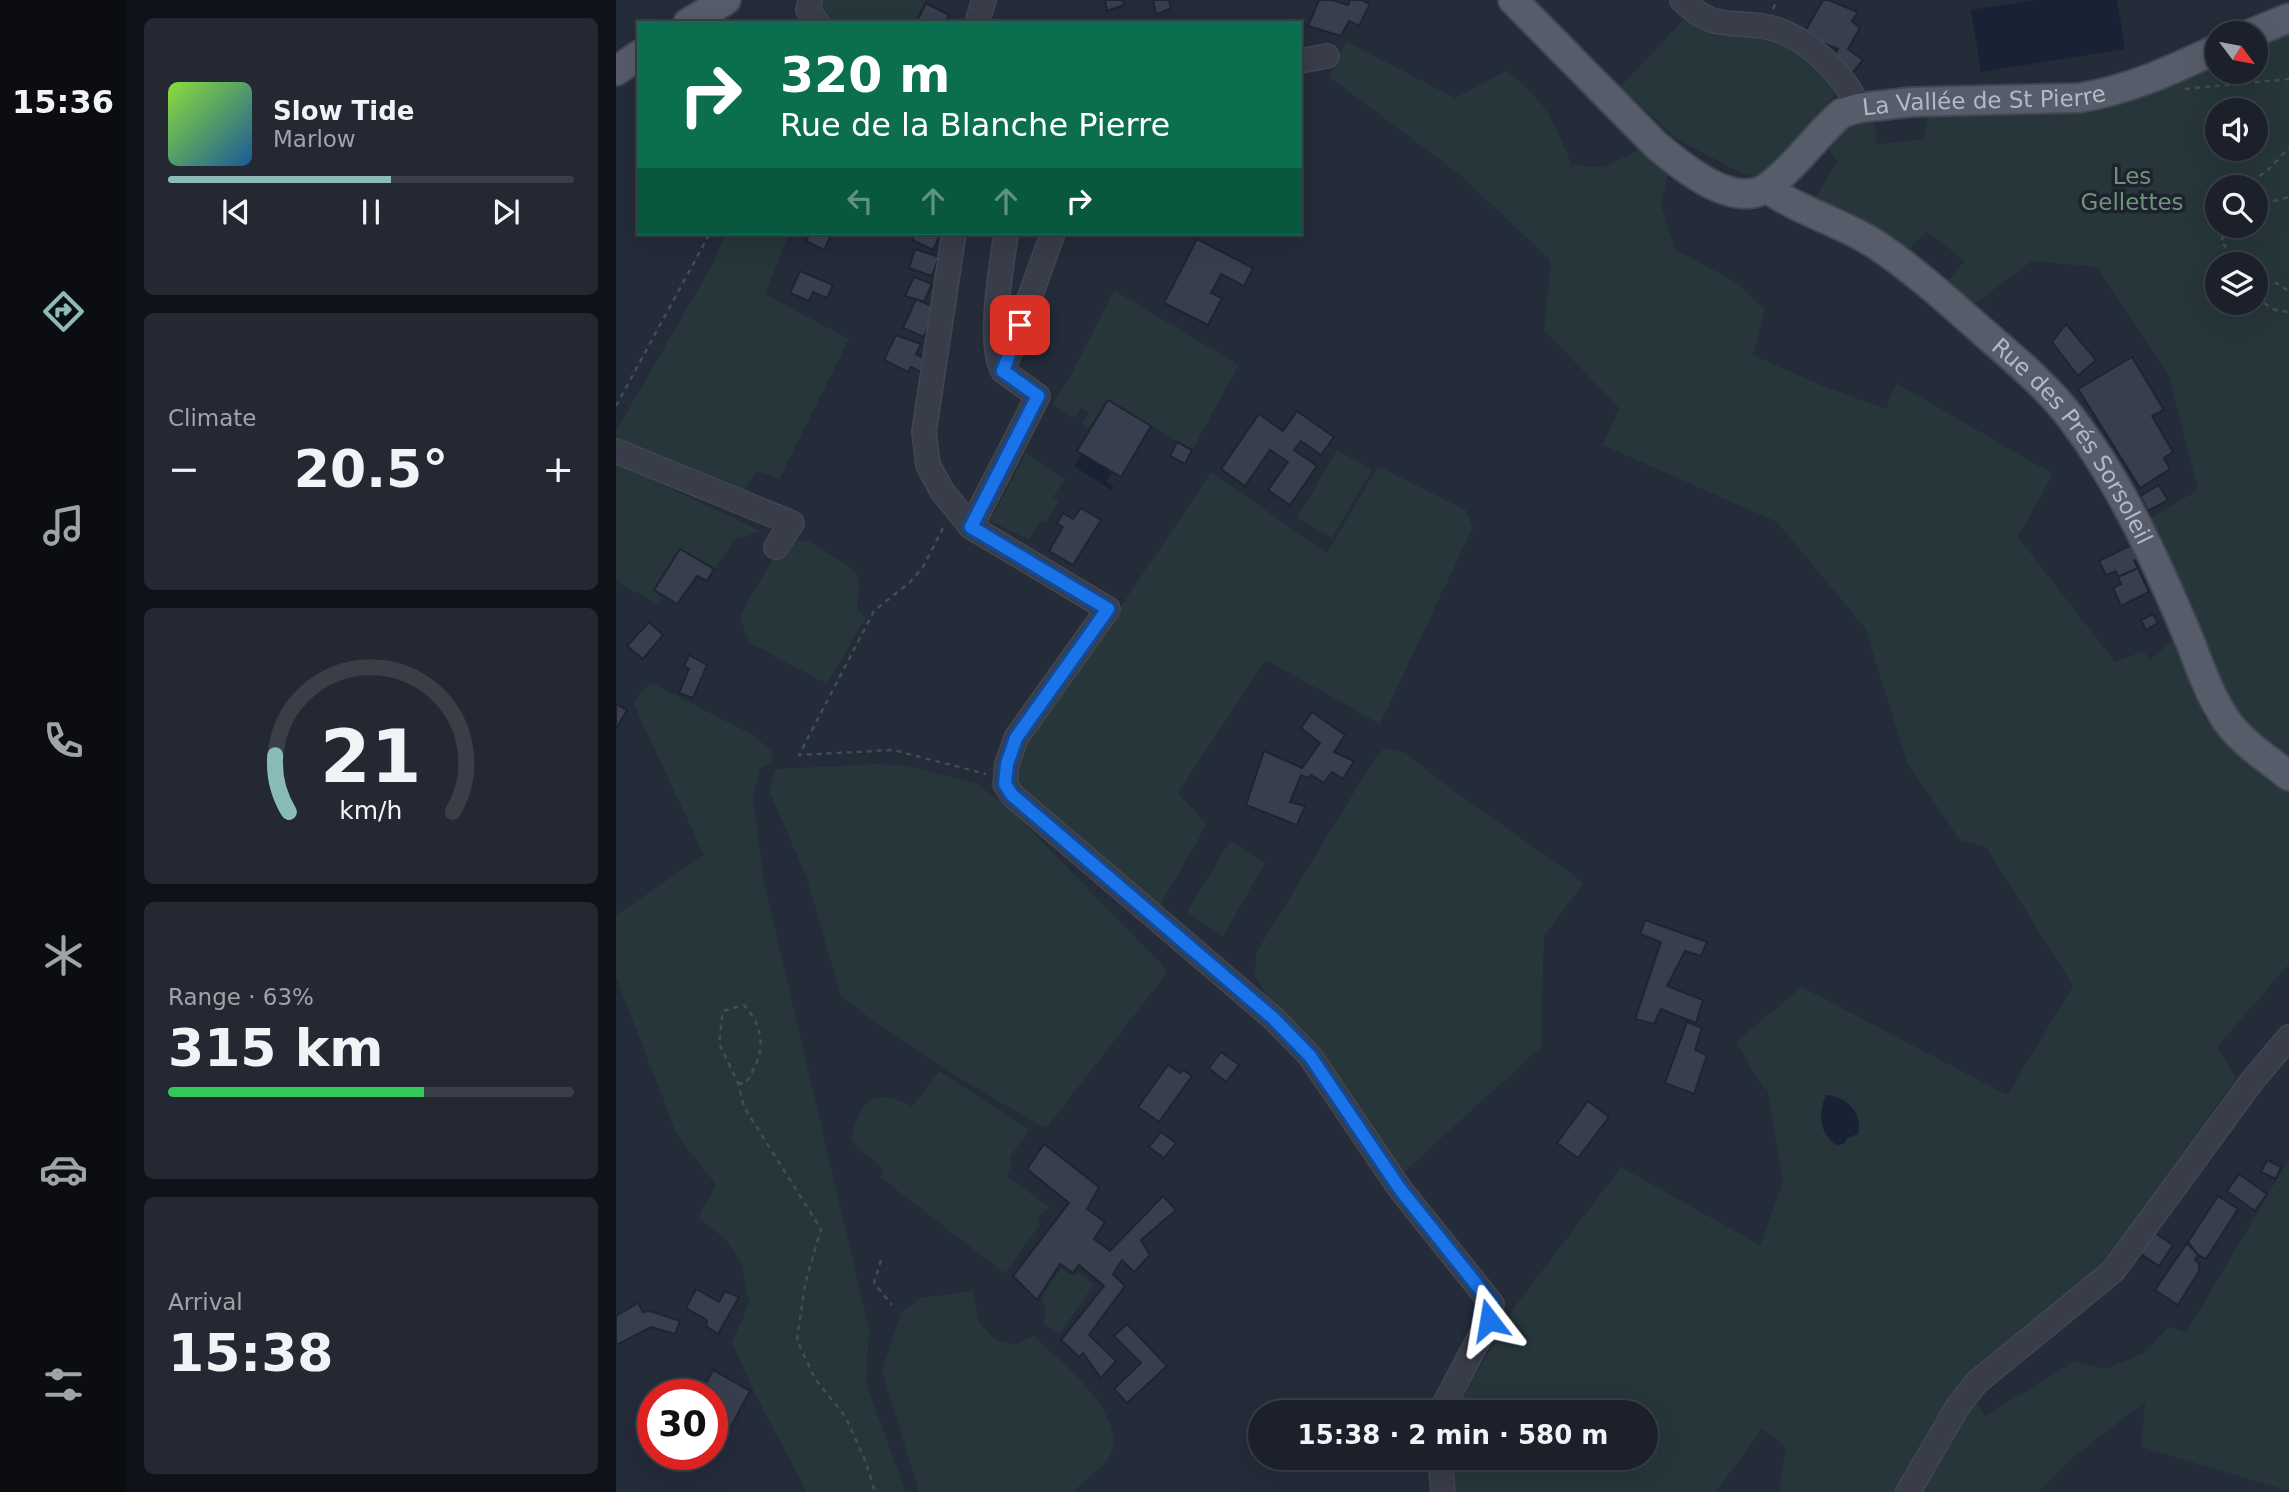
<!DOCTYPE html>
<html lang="en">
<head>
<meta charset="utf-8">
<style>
	body { margin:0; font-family:"DejaVu Sans",sans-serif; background:#242833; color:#f1f3f6; height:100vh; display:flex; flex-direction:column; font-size:26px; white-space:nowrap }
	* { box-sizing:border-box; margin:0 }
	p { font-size:23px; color:#a0a3a9 }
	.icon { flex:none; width:38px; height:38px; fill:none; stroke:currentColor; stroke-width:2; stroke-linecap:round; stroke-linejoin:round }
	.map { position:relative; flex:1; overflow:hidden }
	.panel { display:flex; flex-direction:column; gap:18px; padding:18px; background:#0f1218; width:490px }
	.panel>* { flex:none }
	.top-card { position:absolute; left:21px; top:21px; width:665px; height:214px; border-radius:0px; box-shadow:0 7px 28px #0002,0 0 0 2px #393e47; background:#0b6e4f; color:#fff; overflow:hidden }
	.needle { width:46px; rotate:122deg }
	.controls { position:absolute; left:1589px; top:21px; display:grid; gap:14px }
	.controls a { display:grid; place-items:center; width:63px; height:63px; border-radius:50%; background:#1b202b; box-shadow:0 7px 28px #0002,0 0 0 2px #393e47; font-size:35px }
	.speed { position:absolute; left:21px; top:1379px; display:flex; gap:14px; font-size:35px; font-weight:700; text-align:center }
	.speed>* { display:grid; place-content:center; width:91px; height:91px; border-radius:50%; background:#1b202b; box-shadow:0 7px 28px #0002,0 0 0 2px #393e47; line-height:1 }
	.speed .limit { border:10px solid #d22; background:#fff; color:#111 }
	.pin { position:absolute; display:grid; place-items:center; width:60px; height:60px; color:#fff; margin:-30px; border-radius:14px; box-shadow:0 4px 10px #0006 }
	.me { position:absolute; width:77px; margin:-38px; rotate:346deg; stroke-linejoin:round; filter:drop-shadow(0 0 5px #0008) }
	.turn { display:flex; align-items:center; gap:24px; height:147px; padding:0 28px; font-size:32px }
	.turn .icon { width:91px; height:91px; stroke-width:2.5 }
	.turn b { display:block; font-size:49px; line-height:60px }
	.lanes { display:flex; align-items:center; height:66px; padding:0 28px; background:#0003; justify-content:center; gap:35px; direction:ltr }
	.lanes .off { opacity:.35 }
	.big { font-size:52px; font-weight:600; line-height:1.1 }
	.panel .tile { flex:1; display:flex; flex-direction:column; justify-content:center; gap:10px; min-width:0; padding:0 24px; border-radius:10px; background:#242833 }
	.panel .dial { align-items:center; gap:0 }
	.dial svg { height:182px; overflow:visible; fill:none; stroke:#393e47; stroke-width:7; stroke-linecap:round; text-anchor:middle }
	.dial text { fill:#f1f3f6; stroke:none }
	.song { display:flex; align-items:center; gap:21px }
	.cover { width:84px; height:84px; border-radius:10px; background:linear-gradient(135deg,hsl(90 70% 55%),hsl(210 70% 35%)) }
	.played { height:7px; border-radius:4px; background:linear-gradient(90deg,#8bbbb9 55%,#393e47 55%) }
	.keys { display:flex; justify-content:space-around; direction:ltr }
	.heat { display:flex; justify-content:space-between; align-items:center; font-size:38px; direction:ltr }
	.charge { height:10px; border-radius:5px; background:linear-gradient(90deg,#34c759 63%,#393e47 0) }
	.trip { position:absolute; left:632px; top:1400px; width:410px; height:70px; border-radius:35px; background:#1b202b; box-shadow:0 7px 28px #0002,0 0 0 2px #393e47; font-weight:600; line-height:70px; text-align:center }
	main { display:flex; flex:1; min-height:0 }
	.dock { display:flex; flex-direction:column; width:126px; justify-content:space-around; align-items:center; background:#0b0d11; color:#a0a3a9 }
	.dock .icon { width:49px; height:49px }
	.dock .selected { color:#8bbbb9 }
	.dock b { font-size:32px; color:#f1f3f6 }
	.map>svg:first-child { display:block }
	.green { fill:#26363a; fill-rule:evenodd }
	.water { fill:#192235 }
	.building { fill:#373f4f; stroke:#1f2430; stroke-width:2 }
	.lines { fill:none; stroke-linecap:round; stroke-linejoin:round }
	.minor-casing { stroke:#414652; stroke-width:26 }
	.major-casing { stroke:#414652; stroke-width:32 }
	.path { stroke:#3f4f52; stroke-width:2.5; stroke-dasharray:5 5; stroke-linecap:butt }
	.minor { stroke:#383d49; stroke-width:23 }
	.major { stroke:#565c69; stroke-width:28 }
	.route-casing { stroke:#114b97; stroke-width:18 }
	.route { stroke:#1a73e8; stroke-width:12 }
	.labels { text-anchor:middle; stroke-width:7; stroke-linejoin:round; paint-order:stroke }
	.street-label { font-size:23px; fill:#b3b8c5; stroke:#1d222e }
	.park-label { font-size:23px; fill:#6c9479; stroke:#1d222e }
</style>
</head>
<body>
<main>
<nav class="dock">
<b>15:36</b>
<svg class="icon selected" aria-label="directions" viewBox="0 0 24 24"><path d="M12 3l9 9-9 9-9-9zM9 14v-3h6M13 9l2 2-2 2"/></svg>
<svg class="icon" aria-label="music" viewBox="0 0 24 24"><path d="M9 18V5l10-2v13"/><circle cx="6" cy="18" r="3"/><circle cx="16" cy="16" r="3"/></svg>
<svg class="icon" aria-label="phone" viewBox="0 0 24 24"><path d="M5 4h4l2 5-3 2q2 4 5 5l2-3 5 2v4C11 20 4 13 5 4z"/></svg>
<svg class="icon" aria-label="climate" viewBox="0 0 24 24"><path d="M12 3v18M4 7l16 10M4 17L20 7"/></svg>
<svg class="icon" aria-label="car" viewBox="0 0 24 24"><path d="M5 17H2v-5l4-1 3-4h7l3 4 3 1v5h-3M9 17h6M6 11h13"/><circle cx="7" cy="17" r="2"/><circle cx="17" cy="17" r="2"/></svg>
<svg class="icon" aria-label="filters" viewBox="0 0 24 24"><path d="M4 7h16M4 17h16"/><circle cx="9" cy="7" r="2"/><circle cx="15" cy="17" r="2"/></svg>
</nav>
<section class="panel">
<div class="tile">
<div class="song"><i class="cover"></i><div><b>Slow Tide</b><p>Marlow</p></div></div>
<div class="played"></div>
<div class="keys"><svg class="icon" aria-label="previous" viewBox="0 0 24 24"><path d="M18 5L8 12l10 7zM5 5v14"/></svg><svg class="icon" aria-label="pause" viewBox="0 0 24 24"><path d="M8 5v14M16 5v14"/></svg><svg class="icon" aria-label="next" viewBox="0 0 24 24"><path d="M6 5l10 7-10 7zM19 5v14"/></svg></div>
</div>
<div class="tile"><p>Climate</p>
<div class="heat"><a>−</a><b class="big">20.5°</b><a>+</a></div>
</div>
<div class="tile dial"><svg viewBox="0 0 100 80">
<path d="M14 69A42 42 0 1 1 86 69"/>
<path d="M14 69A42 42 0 0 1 8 44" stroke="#8bbbb9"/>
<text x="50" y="56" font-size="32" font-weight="700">21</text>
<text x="50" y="72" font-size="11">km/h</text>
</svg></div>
<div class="tile"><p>Range · 63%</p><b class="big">315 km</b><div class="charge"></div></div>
<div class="tile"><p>Arrival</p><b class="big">15:38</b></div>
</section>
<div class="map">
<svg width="1673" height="1492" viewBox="0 0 1673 1492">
	<rect width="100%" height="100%" fill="#242b39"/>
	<g class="green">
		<polygon points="206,0 310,0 299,23 212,23 209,21 205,5"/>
		<polygon points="1071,16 1166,39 1196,62 1224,89 1152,170 1138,176 1125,173 1062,140 1004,87"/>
		<path d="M1673,30V765L1631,732L1600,687L1531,520L1582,490L1552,373L1481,267L1416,261L1360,303L1330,283L1349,261L1311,232L1291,251L1200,197L1221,162L1208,143L1229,124L1258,116L1261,144L1309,139L1311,112L1483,110L1601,59V72H1640V41ZM1601,110H1640V149H1601ZM1601,187H1640V226H1601ZM1601,264H1640V303H1601Z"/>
		<path d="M730,41L839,98L890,71C930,99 938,122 956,165L987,167L1030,147L1053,170L1045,204L1059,249L1123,284L1149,310L1137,355L1202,384L1270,409L1280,383L1437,474L1402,537L1499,662L1527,651L1534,659L1563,636L1588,718L1624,756L1673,792V964L1601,1047L1620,1078L1489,1262L1445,1306L1347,1388L1283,1492H1163L1170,1447L1146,1429L1100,1492H837L834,1458H1029V1412H838L897,1309L1005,1167L1144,1245L1167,1181L1152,1091L1146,1086L1120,1042L1186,987L1391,1095L1457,986L1370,847L1344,840L1291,762L1249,628L1161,522L987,445L1003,408L928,330L935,261L843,174L713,77Z"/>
		<polygon points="109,233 173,233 149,294 233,339 163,479 140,471 123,496 0,439 0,431 95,267"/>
		<polygon points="498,290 623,365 576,450 491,399 473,428 466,423 473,413 465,408 458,418 436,404 455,375"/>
		<polygon points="721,450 756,470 716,538 681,518"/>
		<polygon points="410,453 449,479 437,497 443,501 428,523 425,521 413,540 374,521"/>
		<polygon points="0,463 145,531 118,540 99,568 64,549 38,590 46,597 41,604 0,581"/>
		<polygon points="762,466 850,510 857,527 764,724 650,660 562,793 591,824 543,907 400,784 402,756 427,715 477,648 595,472 711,553"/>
		<path d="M180,540L194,541C209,557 240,561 243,582C244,590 241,601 241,610L250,617L211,684L134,643L124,619L133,598L165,547Z"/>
		<polygon points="34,682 135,734 157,751 155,762 144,768 137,798 148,882 253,1329 250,1383 290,1492 191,1492 139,1394 116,1343 133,1303 126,1265 110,1240 82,1217 100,1185 61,1135 0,977 0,915 88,855 17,703"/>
		<polygon points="768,748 790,753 823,780 968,883 928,936 925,1047 784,1176 661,1010 638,975 641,951 754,766"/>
		<polygon points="260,764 294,766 362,784 399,814 542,960 551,973 432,1126 427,1127 353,1084 263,1025 225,996 190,876 153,791 159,769"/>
		<polygon points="614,841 649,863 607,936 571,912"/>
		<path d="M323,1071L413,1130L394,1157L396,1166L390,1176L434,1207L422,1218L424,1225L389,1274L264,1177L268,1170C256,1158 243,1152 235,1138C244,1101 259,1085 296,1107Z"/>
		<polygon points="1673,1161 1673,1491 1525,1447 1529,1402 1459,1456 1421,1492 1300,1492 1357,1396 1369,1416 1459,1361 1489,1369 1528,1353 1553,1326 1570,1333 1670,1164 1668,1162"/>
		<polygon points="445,1268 457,1276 462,1273 478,1284 443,1335 428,1324 429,1308 426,1296"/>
		<path d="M357,1291L362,1321L380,1340L399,1344L418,1336C444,1361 511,1413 495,1454C491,1464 466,1483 457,1492H303L266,1371L285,1312L304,1298Z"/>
	</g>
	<g class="water">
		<polygon points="1420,0 1501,0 1509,49 1365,72 1355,10"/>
		<polygon points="466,453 496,472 490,481 498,487 495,490 458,466"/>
		<path d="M1210,1095C1230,1096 1248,1113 1242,1134L1231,1138L1228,1144L1220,1145C1203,1133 1202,1113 1210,1095Z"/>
	</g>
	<g class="building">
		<polygon points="489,0 507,0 508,5 491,11"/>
		<polygon points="537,0 553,0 555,8 540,15"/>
		<polygon points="703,0 716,0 732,5 734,0 746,0 754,4 743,26 733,21 725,36 692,26"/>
		<polygon points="1207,0 1212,0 1242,12 1236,21 1244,28 1232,49 1247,60 1234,76 1216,60 1222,49 1187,35"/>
		<polygon points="310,3 333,15 329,23 300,23"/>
		<polygon points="194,233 216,233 208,250 190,241"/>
		<polygon points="299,233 325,233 317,250 296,240"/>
		<polygon points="581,239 637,268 628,286 605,274 595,293 606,298 592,325 548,303"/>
		<polygon points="299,249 323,257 316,276 293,268"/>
		<polygon points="184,271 217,285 211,298 197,292 193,301 174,293"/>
		<polygon points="298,277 316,284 308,302 289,296"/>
		<polygon points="300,299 320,308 308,337 287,328"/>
		<polygon points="1450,324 1480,360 1462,376 1436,342"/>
		<polygon points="280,335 305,344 300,354 311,360 305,372 295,367 292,372 268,360"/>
		<polygon points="1516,357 1548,410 1536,416 1557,452 1548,458 1554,469 1524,488 1462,389"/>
		<polygon points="492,400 535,426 505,477 461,451"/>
		<polygon points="681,411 718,437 705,455 685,441 678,450 701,466 674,505 652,490 672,462 654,450 629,486 605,469 643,414 667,431"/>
		<polygon points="561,442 576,450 569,464 554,456"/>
		<polygon points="1543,485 1552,500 1532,511 1524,496"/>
		<polygon points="465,508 485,520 457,565 433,551 447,527 441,523 447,513 457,519"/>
		<polygon points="1525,540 1532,554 1518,561 1522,568 1502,577 1500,571 1490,575 1483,561"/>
		<polygon points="64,549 98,569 91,581 81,576 61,604 38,590"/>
		<polygon points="1522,568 1533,592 1505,606 1497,588 1505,584 1502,577"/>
		<polygon points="1537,614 1542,623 1530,630 1525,620"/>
		<polygon points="33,622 47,635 27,659 11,646"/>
		<polygon points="73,655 91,665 77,698 63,693 73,669 68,666"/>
		<polygon points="0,704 11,710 0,729"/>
		<polygon points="696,712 729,735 718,752 738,761 727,779 716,772 708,783 695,775 692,778 685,775 674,802 689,806 681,825 630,805 648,751 686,768 704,743 685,728"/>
		<polygon points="1029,920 1091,942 1085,956 1069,951 1051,986 1087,1000 1080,1023 1045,1009 1038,1024 1019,1019 1045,942 1024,934"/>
		<polygon points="1071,1022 1086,1028 1079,1050 1091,1055 1078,1094 1049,1083"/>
		<polygon points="605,1052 623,1065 610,1082 593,1068"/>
		<polygon points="552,1065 564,1073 567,1070 576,1076 543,1122 522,1107"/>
		<polygon points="972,1101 993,1117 962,1158 941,1143"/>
		<polygon points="545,1132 560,1143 548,1158 533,1147"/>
		<polygon points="428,1144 483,1187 471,1209 489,1222 478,1239 494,1251 547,1196 560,1210 525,1240 534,1255 518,1272 506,1260 497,1274 509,1286 473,1335 500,1361 485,1378 467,1353 463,1357 445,1340 488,1286 463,1265 457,1273 444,1264 421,1300 397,1276 453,1203 411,1169"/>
		<polygon points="1651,1160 1665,1167 1660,1179 1645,1172"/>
		<polygon points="1623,1174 1651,1194 1639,1211 1611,1191"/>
		<polygon points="1602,1196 1622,1209 1590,1259 1582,1255 1572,1242"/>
		<polygon points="1536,1231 1557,1245 1543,1266 1522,1252"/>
		<polygon points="1571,1243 1582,1255 1579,1260 1583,1263 1583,1271 1562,1305 1539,1290"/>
		<polygon points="80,1289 103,1302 109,1291 123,1297 102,1334 90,1326 91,1320 70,1308"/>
		<polygon points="22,1303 27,1312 34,1311 64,1321 59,1334 35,1327 0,1345 0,1316"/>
		<polygon points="511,1324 551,1366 511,1403 498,1389 525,1363 498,1336"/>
		<polygon points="97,1370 134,1391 96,1462 84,1454 96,1454 96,1395 84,1395"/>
	</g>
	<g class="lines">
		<g class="minor-casing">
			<g id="minor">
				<polyline points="194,0 192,10 201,23"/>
				<path d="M1066,0C1095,29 1111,21 1146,26C1187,32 1227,72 1243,108"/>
				<polyline points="361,23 368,0"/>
				<polyline points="684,61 711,56"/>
				<polyline points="338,233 308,432 312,465 326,491 355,527 492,609 400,738 391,764 389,784 396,795 657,1018 694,1056 784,1189 876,1304 873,1320 824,1412"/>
				<path d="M387,371C371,341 386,268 390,233"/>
				<polyline points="0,451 176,523 160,547"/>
				<polyline points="355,527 422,396 387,371 437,233"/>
				<polyline points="824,1458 827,1492"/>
				<polyline points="1292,1492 1342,1406 1361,1382 1497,1271 1636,1081 1673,1037"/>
			</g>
		</g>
		<g class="major-casing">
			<g id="major">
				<path id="s1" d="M897,0L1040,145C1066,167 1120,212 1153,186C1181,165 1200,135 1226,113L1243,108L1295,102L1463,98C1513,90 1556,70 1601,49"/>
				<polyline points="72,23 110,0"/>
				<polyline points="1636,33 1673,18"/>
				<polyline points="0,71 23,55"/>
				<path id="s2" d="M1151,188C1184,212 1225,222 1259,244C1297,269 1332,301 1366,331C1397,358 1431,386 1456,419C1506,485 1541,563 1573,639C1584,667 1593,694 1610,720C1626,743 1652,759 1673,776"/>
			</g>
		</g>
		<g class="path">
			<polyline points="1157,9 1161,0"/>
			<polyline points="1569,89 1673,79"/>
			<polyline points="1629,187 1628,185 1650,172 1673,148"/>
			<polyline points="1640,211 1654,202 1673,197"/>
			<polyline points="1611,226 1605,242 1611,248 1615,264"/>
			<polyline points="1613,252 1630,264"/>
			<polyline points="1640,275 1658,282 1673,291"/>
			<polyline points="1640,298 1659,310 1673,312"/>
			<polyline points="0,406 94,233"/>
			<polyline points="327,528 307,567 294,582 258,611 183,755 277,750 370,774"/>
			<path d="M122,1083L129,1084C148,1055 152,1033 128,1005L107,1011L103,1043L122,1083L128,1107L205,1229L189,1284L181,1340L199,1379L229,1416L249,1460L259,1492"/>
			<polyline points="265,1260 258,1283 276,1305"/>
		</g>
		<use href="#minor" class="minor"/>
		<use href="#major" class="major"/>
	</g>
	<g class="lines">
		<g class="route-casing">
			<polyline id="route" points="404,325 387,371 422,396 355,527 492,609 400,738 391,764 389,784 396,795 657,1018 694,1056 784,1189 876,1304 873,1320"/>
		</g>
		<use href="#route" class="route"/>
	</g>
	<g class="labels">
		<g class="street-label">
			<text dy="8" stroke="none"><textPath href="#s1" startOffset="579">La Vallée de St Pierre</textPath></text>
			<text dy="8" stroke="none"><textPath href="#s2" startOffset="404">Rue des Prés Sorsoleil</textPath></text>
		</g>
		<g class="park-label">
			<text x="1516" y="184">Les<tspan x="1516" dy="26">Gellettes</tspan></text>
		</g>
	</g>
</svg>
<div class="controls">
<a><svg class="needle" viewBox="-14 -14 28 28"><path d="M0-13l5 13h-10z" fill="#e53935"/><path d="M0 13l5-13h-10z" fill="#a0a3a9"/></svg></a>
<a><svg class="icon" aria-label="sound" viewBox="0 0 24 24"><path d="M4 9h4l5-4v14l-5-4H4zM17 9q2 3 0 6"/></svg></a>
<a><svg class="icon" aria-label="search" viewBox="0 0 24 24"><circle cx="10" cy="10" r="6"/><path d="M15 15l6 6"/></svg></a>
<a><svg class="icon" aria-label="layers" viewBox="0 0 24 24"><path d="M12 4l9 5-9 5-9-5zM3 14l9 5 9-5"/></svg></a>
</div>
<div class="speed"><div class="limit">30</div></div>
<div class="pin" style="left:404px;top:325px;background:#d93025"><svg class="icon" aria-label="arrive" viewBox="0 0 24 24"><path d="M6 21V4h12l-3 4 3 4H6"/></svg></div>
<svg class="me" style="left:873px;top:1320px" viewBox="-20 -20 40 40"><path d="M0-17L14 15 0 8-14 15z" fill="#1a73e8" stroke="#fff" stroke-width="4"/></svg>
<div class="trip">15:38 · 2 min · 580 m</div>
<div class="top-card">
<div class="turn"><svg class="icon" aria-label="right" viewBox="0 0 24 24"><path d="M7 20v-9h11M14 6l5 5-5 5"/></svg><div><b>320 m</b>Rue de la Blanche Pierre</div></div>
<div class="lanes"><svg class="icon off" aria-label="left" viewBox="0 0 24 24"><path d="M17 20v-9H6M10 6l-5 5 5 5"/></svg><svg class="icon off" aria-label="ahead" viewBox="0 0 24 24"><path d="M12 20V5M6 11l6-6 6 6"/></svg><svg class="icon off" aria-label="ahead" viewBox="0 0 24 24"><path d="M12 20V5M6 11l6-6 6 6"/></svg><svg class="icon" aria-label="right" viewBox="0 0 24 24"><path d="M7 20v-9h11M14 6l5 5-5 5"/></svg></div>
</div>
</div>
</main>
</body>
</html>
